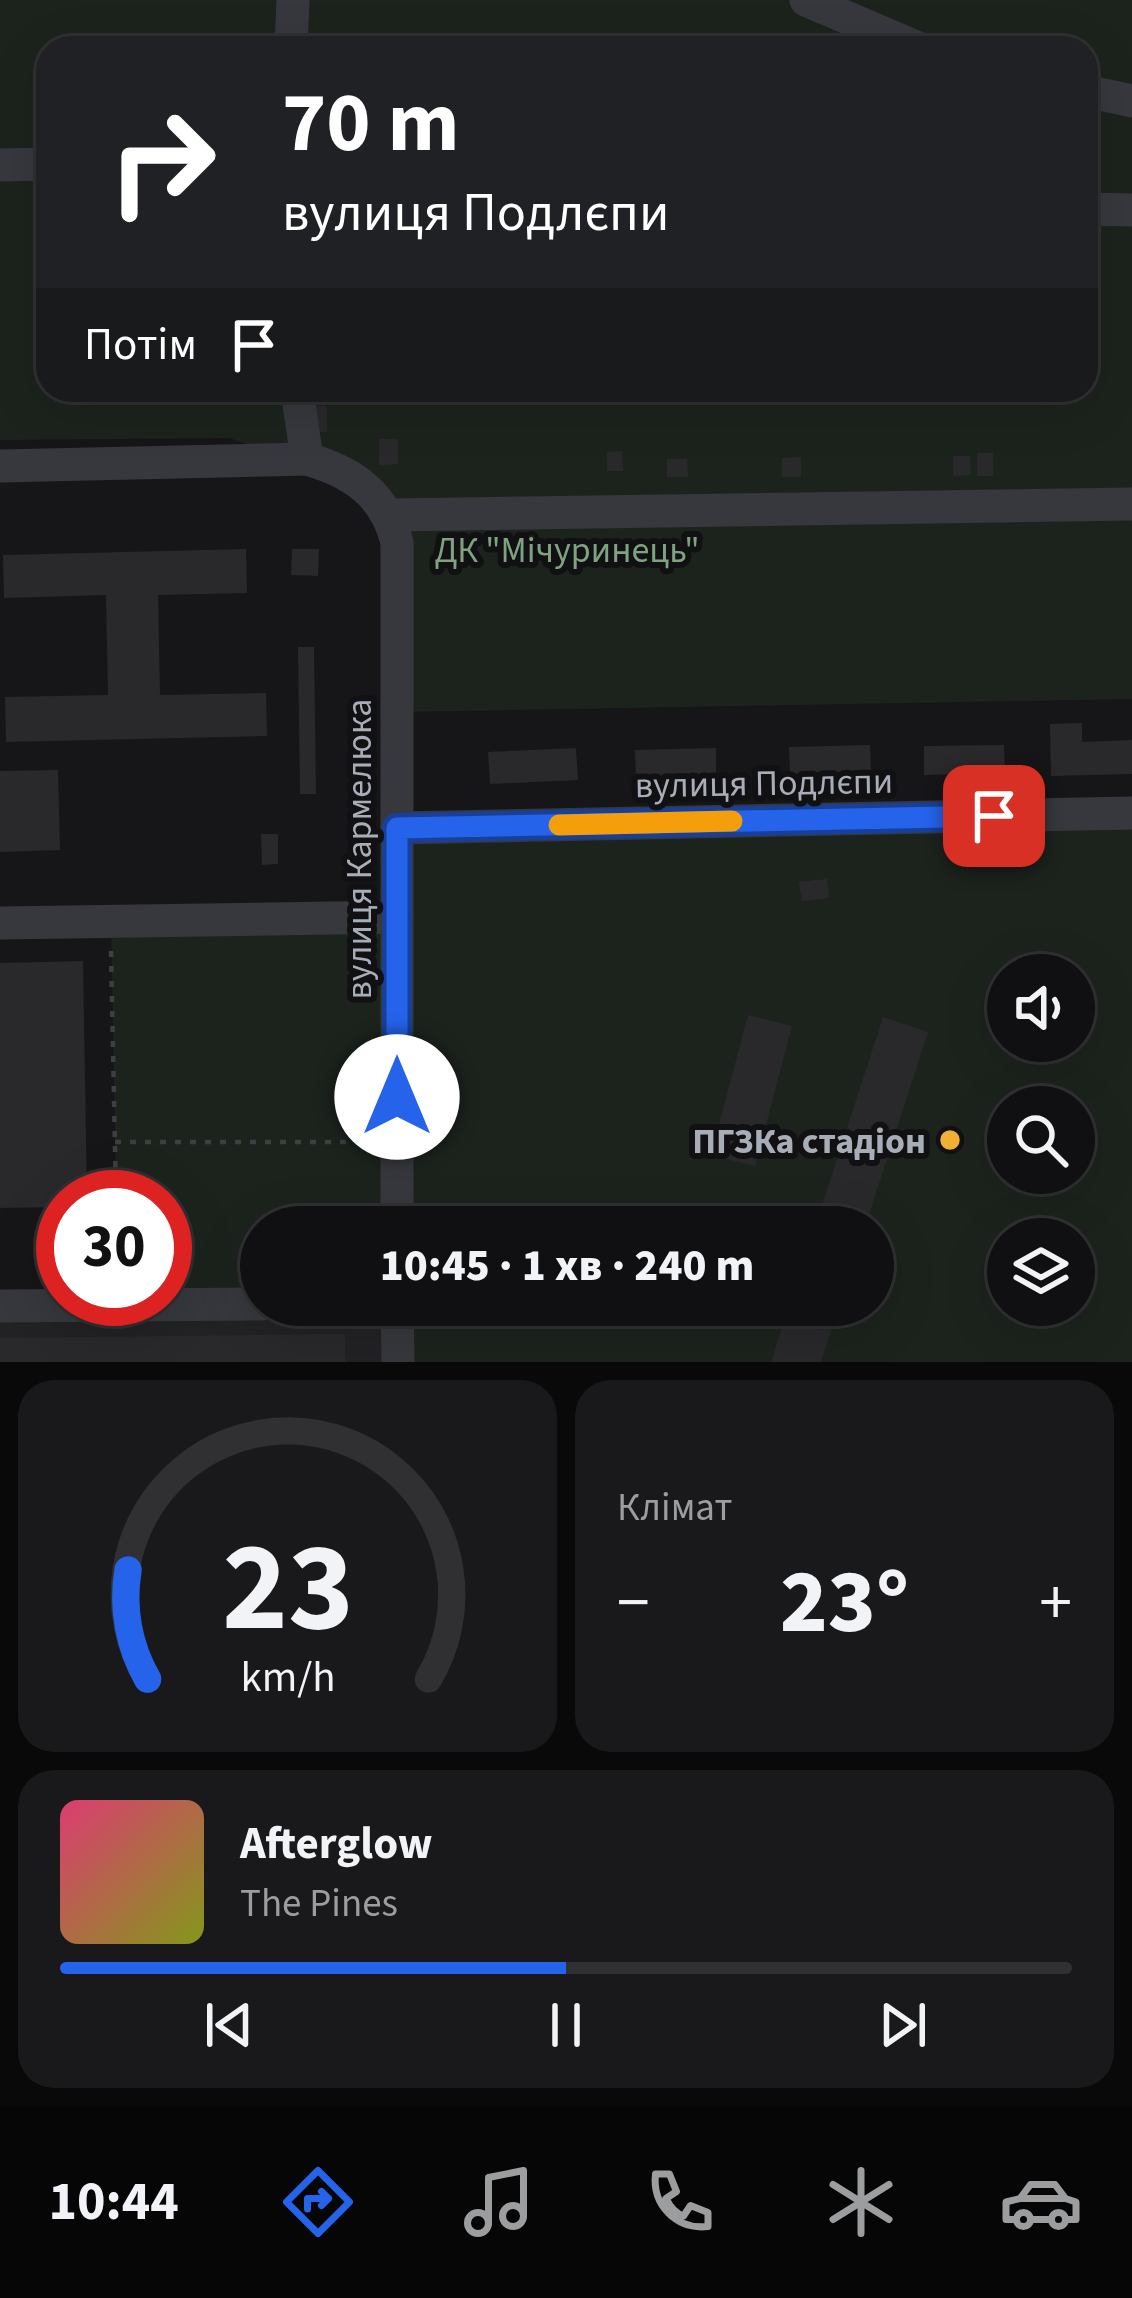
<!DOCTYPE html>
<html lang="uk">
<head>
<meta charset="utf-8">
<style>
	body { margin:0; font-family:"Source Sans 3",sans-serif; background:#19191b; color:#f1f3f6; height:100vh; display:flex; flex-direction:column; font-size:45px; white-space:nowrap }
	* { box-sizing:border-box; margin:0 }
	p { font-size:39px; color:#9c9d9f }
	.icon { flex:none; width:66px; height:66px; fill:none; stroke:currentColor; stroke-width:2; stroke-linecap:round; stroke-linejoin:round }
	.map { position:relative; height:1362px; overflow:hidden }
	.side { display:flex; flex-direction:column; gap:18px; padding:18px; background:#09090a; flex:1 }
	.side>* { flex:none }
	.guide { position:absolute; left:36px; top:36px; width:1062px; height:366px; border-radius:36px; box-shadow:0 12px 48px #0002,0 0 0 3px #303032; background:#202124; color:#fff; overflow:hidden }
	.buttons { position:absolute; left:987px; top:954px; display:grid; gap:24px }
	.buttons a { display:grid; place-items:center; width:108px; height:108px; border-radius:50%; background:#101012; box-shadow:0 12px 48px #0002,0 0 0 3px #303032; font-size:60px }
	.speed { position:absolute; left:36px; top:1170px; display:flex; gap:24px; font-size:60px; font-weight:700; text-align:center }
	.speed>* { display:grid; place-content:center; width:156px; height:156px; border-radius:50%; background:#101012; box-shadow:0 12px 48px #0002,0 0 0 3px #303032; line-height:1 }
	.speed .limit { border:18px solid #d22; background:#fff; color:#111 }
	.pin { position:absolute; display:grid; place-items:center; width:102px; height:102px; color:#fff; margin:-51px; border-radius:24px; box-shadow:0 6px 18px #0006 }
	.me { position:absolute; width:132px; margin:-66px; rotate:0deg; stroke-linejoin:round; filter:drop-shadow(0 0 9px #0008) }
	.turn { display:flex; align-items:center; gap:42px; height:252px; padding:0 48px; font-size:54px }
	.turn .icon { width:156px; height:156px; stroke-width:2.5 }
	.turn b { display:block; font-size:84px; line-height:102px }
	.then { display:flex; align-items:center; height:114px; padding:0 48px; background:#0003; gap:24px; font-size:45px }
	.big { font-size:90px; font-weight:800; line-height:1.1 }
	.side .tile { flex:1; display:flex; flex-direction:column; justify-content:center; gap:18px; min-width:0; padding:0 42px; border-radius:36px; background:#19191b }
	.side .dial { align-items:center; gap:0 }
	.dial svg { height:312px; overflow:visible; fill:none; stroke:#303032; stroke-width:7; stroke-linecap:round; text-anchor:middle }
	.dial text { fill:#f1f3f6; stroke:none }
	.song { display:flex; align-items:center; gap:36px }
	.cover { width:144px; height:144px; border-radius:18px; background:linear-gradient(135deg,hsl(340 70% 55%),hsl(70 70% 35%)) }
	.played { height:12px; border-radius:6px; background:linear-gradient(90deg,#2563eb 50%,#303032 50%) }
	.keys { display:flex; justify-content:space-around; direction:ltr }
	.heat { display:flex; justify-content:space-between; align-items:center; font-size:66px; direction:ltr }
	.side .tiles { flex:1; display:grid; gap:18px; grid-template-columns:1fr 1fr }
	.tile:last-child { grid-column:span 2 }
	.trip { position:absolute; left:240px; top:1206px; width:654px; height:120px; border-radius:60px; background:#101012; box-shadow:0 12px 48px #0002,0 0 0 3px #303032; font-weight:800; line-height:120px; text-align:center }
	.menu { display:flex; height:192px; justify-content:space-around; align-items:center; background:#060607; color:#9c9d9f }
	.menu .icon { width:84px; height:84px }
	.menu .current { color:#2563eb }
	.menu b { font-size:54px; color:#f1f3f6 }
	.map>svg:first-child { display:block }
	.built { fill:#222225 }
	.green { fill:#1c231d; fill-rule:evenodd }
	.building { fill:#29292c }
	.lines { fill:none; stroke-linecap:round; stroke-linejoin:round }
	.path { stroke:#3d3f44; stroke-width:4.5; stroke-dasharray:6 9; stroke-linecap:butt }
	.minor { stroke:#37383d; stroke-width:33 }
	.route-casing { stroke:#184099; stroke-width:30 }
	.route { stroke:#2563eb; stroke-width:21 }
	.slow { stroke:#f59e0b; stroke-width:21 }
	.poi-dot { fill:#f2b134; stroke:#111113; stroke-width:4.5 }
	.labels { text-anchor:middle; stroke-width:12; stroke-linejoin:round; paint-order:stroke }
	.park-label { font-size:36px; fill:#7fa381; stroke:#111113 }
	.street-label { font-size:36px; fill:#a8adb8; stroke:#111113 }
	.poi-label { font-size:36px; font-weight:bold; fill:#a8adb8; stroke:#111113; text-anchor:end }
</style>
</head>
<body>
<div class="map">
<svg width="1132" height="1362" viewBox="0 0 1132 1362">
	<rect width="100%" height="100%" fill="#161618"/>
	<polygon class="built" points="397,1305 398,1362 0,1362 0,1306"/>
	<g class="green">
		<path d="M0,0H1132V699L397,712V543L333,475L229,438L0,440ZM48,48H1086V390H48Z"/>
		<path d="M1132,813V1362H398L397,1305H873V1227H261V1304L165,1299V1197H116L111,921L396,917L397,828ZM1008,975H1074V1041H1008ZM1008,1107H1074V1173H1008ZM1008,1239H1074V1305H1008Z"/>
	</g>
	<g class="building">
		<polygon points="307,406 327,406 327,432 306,431"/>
		<polygon points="379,439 398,439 398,464 379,465"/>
		<polygon points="622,451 623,471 607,471 607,452"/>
		<rect x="977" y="453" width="16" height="23"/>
		<polygon points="953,456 970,456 971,475 953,476"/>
		<polygon points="801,457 801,477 782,477 782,458"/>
		<polygon points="667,459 687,459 688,477 667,477"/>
		<polygon points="246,549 247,593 158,595 160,695 266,693 267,736 6,742 5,697 108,695 106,595 4,598 3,555"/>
		<polygon points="292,549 319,549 318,576 291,575"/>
		<polygon points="298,647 314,647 316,794 300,794"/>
		<polygon points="1082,723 1082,742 1132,740 1132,774 1051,776 1050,724"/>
		<polygon points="870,745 871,774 790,775 789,747"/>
		<polygon points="1004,745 1005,773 924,775 924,746"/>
		<polygon points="576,748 578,780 490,784 488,752"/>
		<polygon points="716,748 716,777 636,779 635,750"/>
		<polygon points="58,770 60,850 0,852 0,771"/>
		<polygon points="261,834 278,834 278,864 262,865"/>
		<polygon points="827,879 829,898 802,901 799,882"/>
		<polygon points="83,961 87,1197 63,1197 63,1207 0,1208 0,963"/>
		<polygon points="748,1015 792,1026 755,1166 711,1155"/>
		<polygon points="883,1017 928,1032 865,1227 815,1227"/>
		<polygon points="789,1305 839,1305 821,1362 771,1362"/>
		<polygon points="345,1334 345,1362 0,1362 0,1338"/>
	</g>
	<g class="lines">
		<g class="path">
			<polyline points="111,951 116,1197"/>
			<polyline points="115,1142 367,1142"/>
		</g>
		<g class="minor">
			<polyline points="806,0 918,48"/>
			<polyline points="291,48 293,0"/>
			<polyline points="1086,91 1132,101"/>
			<polyline points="0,165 48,164"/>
			<polyline points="1086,209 1132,210"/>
			<polyline points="297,390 307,459"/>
			<path d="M0,466L307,459C353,472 386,495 397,543V1227"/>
			<polyline points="391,515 1132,504"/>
			<polyline points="397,828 1132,813"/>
			<polyline points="0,923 397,917"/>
			<polyline points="397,1305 398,1362"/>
			<polyline points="0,1306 261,1304"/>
		</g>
	</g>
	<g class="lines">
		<g class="route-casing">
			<polyline id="route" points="397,1097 397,828 994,816"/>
		</g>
		<use href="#route" class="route"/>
		<polyline class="slow" points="559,825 732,821"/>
	</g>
	<circle class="poi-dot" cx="950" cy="1140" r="12"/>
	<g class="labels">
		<g class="park-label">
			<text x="567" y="562">ДК "Мічуринець"</text>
		</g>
		<g class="street-label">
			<text transform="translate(764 782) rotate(-1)" y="13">вулиця Подлєпи</text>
			<text transform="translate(358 849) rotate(-90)" y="13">вулиця Кармелюка</text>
		</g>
		<g class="poi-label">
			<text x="926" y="1153">ПГЗКа стадіон</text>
		</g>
	</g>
</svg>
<div class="buttons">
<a><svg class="icon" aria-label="sound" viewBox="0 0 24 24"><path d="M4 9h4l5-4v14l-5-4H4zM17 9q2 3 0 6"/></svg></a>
<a><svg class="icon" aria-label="search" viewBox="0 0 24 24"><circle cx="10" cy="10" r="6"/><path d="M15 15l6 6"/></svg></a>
<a><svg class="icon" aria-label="layers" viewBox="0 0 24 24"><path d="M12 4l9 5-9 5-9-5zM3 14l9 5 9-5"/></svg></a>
</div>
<div class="speed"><div class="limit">30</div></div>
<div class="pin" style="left:994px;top:816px;background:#d93025"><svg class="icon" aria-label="arrive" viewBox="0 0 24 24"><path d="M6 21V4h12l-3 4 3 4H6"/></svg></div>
<svg class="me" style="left:397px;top:1097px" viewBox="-20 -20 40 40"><circle r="19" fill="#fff"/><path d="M0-13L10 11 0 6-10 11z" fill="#2563eb"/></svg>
<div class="trip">10:45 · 1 хв · 240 m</div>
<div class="guide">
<div class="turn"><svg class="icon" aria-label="right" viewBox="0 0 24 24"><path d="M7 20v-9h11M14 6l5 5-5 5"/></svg><div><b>70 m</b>вулиця Подлєпи</div></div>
<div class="then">Потім<svg class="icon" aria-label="arrive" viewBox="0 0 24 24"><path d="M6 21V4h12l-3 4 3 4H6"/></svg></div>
</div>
</div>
<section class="side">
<div class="tiles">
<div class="tile dial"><svg viewBox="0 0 100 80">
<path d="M14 69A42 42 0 1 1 86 69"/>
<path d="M14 69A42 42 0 0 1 9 41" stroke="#2563eb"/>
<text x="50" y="56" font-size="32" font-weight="700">23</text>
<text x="50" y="72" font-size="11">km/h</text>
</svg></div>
<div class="tile"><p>Клімат</p>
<div class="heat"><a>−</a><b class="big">23°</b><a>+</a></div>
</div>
<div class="tile">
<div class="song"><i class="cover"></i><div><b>Afterglow</b><p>The Pines</p></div></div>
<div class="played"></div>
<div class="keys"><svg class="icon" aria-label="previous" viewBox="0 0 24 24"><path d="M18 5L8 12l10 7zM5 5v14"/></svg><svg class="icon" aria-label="pause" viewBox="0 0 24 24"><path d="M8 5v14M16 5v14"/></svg><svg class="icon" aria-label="next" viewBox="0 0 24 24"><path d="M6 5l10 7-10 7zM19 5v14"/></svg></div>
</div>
</div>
</section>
<nav class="menu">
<b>10:44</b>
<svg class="icon current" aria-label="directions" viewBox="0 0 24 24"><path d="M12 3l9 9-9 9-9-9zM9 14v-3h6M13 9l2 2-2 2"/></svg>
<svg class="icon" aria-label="music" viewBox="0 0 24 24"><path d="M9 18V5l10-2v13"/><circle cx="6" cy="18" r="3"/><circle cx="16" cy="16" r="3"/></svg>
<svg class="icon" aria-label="phone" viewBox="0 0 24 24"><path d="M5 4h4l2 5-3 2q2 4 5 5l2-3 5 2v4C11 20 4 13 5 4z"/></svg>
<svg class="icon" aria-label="climate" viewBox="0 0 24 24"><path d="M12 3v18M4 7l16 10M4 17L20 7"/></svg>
<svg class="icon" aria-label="car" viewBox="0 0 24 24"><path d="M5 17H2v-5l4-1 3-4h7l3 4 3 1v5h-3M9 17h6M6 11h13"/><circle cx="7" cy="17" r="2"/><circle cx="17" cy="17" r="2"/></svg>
</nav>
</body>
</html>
